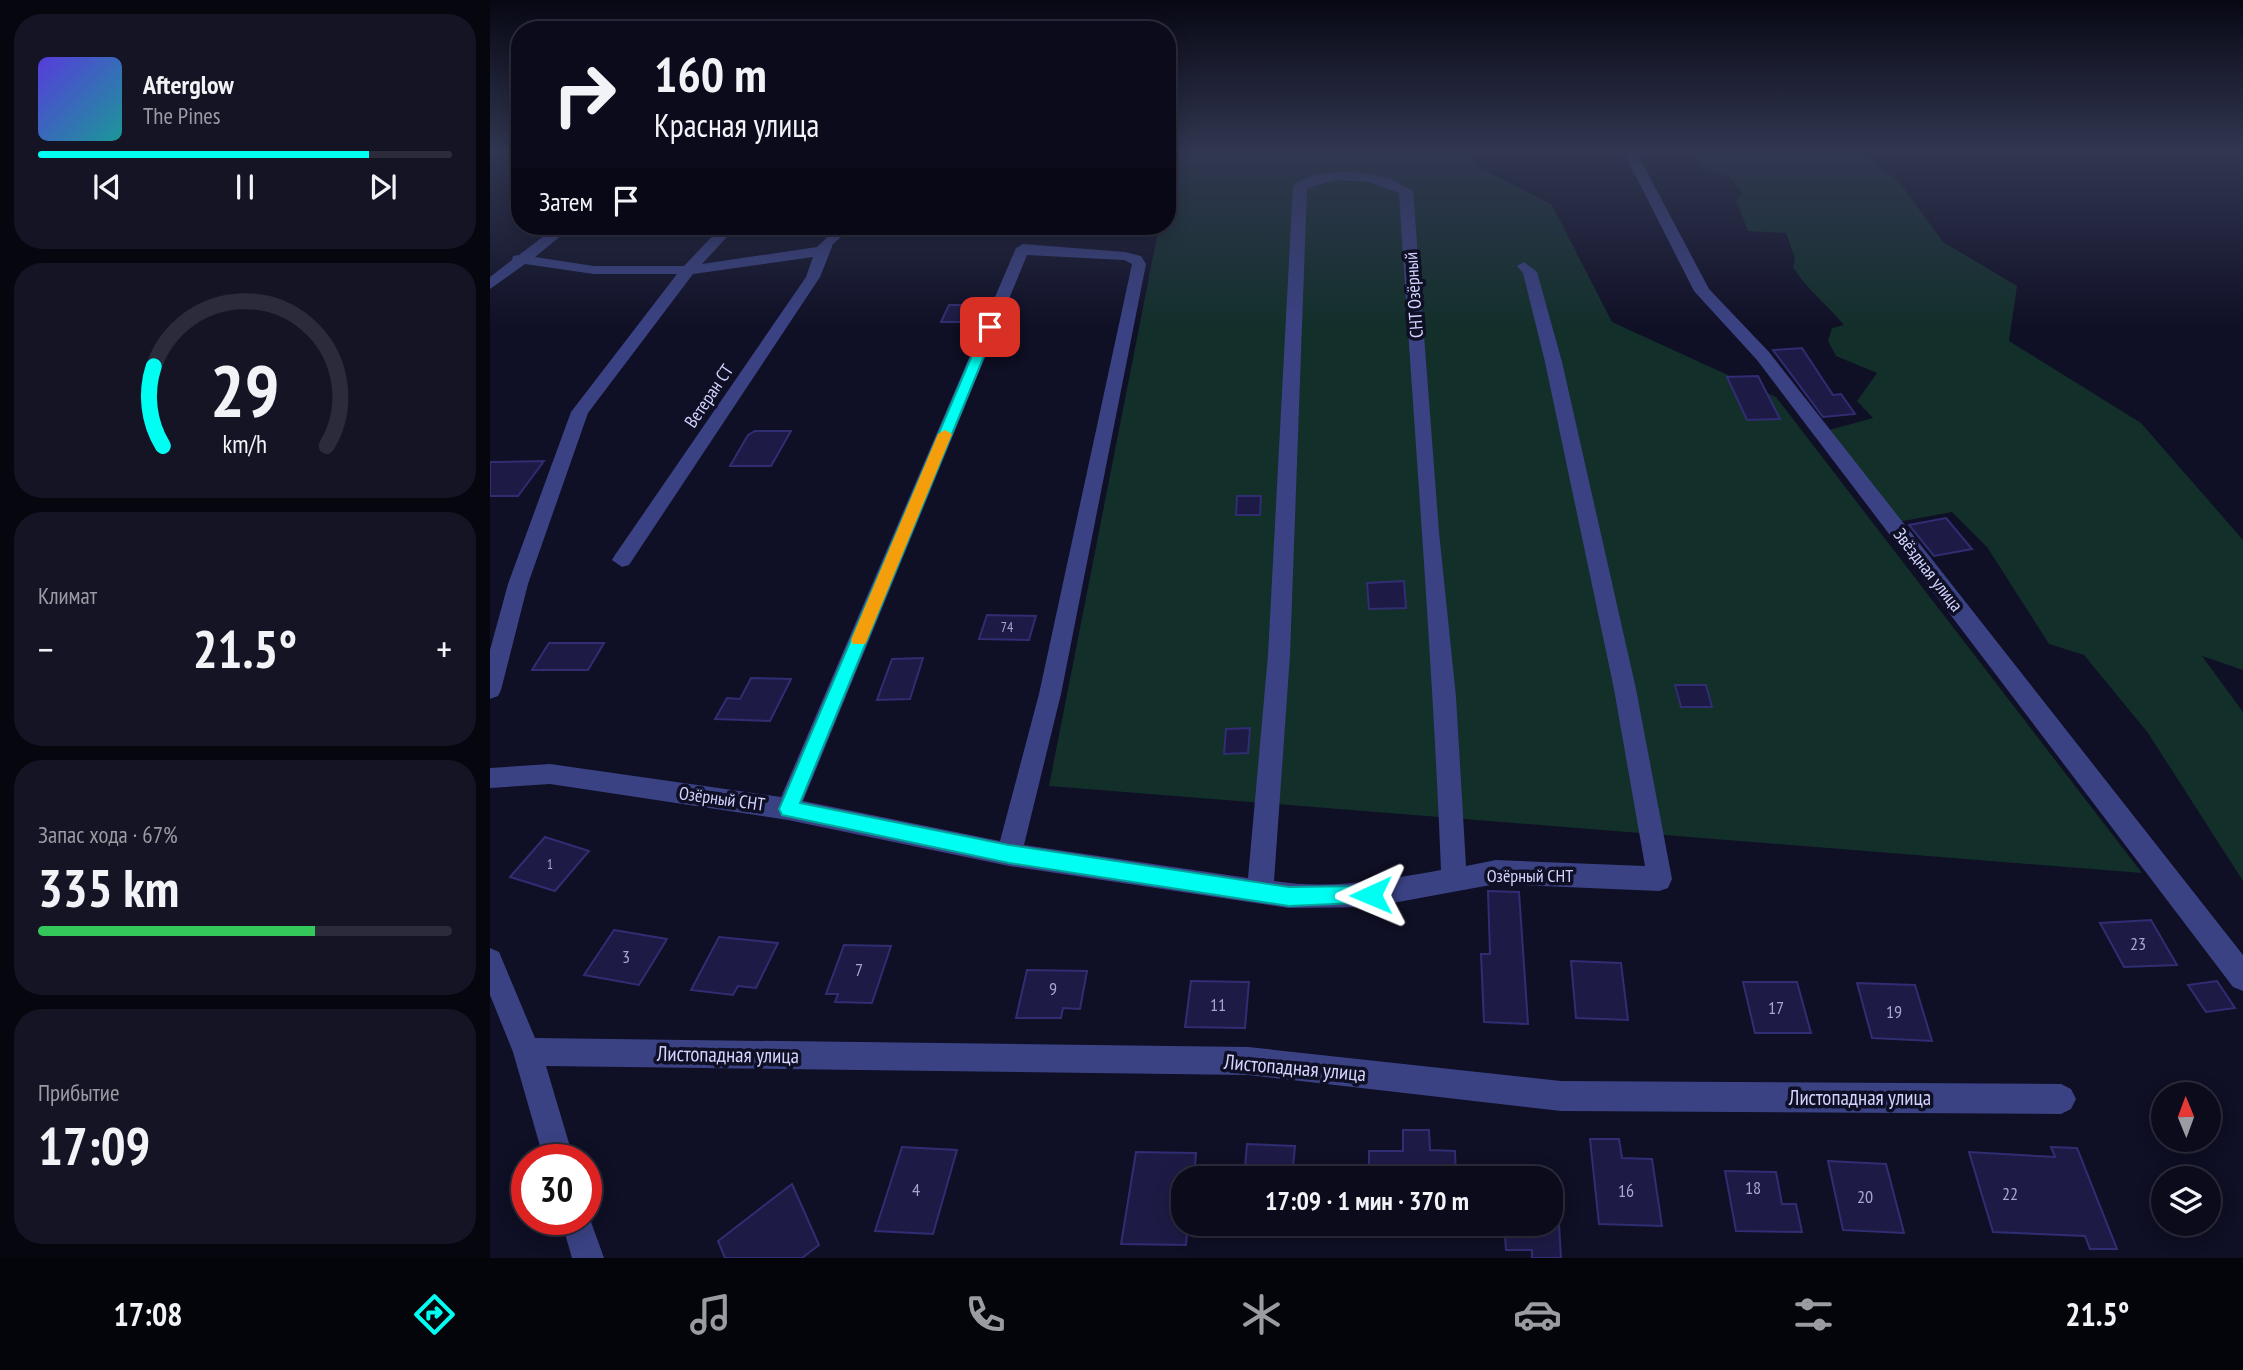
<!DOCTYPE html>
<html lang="ru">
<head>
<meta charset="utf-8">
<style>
	body { margin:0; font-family:"PT Sans Narrow",sans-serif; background:#141425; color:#f1f3f6; height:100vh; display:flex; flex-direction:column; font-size:26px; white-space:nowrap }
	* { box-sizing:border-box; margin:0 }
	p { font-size:23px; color:#9a9ba3 }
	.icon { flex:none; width:38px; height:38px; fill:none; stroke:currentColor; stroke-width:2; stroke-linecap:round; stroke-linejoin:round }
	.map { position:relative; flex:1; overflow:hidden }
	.sheet { display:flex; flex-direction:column; gap:14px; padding:14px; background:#06060f; width:490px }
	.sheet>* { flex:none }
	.hud { position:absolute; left:21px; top:21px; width:665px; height:214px; border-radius:28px; box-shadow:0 4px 18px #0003,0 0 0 2px #2b2b3b; background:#0b0b1c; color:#f1f3f6; overflow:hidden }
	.needle { width:46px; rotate:359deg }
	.fabs { position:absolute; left:1661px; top:1082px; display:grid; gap:14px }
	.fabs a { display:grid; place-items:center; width:70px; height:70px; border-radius:50%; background:#0b0b1c; box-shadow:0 4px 18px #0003,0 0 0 2px #2b2b3b; font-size:35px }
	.speed { position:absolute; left:21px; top:1144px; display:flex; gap:14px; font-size:35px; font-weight:700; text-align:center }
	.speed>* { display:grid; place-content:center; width:91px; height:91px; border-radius:50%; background:#0b0b1c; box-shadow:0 4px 18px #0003,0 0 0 2px #2b2b3b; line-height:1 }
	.speed .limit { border:10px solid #d22; background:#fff; color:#111 }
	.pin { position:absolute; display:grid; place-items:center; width:60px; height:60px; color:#fff; margin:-30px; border-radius:14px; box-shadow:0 4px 10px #0006 }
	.me { position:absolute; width:77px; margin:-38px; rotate:269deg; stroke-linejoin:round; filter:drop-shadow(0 0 5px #0008) }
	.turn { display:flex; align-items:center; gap:24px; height:147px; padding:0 28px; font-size:32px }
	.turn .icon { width:91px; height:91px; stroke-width:2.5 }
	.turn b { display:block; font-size:49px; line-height:60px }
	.then { display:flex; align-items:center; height:66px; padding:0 28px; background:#0003; gap:14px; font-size:26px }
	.big { font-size:52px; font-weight:700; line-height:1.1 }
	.sheet .card { flex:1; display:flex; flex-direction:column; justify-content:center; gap:10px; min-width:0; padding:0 24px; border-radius:28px; background:#141425 }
	.sheet .dial { align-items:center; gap:0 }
	.dial svg { height:182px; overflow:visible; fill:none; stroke:#2b2b3b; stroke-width:7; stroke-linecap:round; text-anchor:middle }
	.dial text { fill:#f1f3f6; stroke:none }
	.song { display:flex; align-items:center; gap:21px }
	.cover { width:84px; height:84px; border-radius:10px; background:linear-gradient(135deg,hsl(250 70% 55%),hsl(180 70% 35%)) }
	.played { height:7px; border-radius:4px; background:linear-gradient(90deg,#00fef2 80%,#2b2b3b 80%) }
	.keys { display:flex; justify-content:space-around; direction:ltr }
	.heat { display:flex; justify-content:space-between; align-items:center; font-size:38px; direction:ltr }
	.charge { height:10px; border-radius:5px; background:linear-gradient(90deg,#34c759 67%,#2b2b3b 0) }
	.trip { position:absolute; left:681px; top:1166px; width:392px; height:70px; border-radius:28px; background:#0b0b1c; box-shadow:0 4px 18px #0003,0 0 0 2px #2b2b3b; font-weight:700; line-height:70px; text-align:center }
	.tabs { display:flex; height:112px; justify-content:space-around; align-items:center; background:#04040b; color:#9a9ba3 }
	.tabs .icon { width:49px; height:49px }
	.tabs .active { color:#00fef2 }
	.tabs b { font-size:32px; color:#f1f3f6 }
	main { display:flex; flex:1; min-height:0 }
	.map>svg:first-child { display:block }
	.green { fill:#122f2a }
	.building { fill:#1d1b46; stroke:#302d72; stroke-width:2 }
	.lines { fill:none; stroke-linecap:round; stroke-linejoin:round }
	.minor { fill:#3a4284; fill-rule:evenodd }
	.route { fill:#00fef2; stroke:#00a59d; stroke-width:2 }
	.slow { fill:#f59e0b }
	.labels { text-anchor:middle; stroke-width:7; stroke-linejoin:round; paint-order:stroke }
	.number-label { font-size:14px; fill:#a6a6d1 }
	.street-label { font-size:18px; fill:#d3d5ff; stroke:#0f0f25 }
	.near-number-label { font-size:18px; fill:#a6a6d1 }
	.near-street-label { font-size:21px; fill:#d3d5ff; stroke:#0f0f25 }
</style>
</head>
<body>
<main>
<section class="sheet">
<div class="card">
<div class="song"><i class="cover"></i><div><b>Afterglow</b><p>The Pines</p></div></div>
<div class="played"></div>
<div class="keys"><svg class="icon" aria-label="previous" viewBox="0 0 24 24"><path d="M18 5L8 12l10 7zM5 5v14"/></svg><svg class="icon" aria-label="pause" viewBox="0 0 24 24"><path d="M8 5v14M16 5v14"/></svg><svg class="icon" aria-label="next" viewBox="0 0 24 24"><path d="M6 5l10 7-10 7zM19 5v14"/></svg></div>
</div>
<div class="card dial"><svg viewBox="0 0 100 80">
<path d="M14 69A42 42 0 1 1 86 69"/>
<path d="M14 69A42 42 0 0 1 10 34" stroke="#00fef2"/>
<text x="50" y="56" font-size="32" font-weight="700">29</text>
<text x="50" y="72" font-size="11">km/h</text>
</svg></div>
<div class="card"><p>Климат</p>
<div class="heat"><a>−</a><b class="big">21.5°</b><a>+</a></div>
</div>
<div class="card"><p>Запас хода · 67%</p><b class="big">335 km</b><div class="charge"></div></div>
<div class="card"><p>Прибытие</p><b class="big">17:09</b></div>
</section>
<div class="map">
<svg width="1753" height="1258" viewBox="0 0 1753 1258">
	<rect width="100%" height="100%" fill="#0f0f25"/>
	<g class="green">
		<polygon points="677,153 981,153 988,167 1062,205 1122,322 1286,397 1652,873 559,786 669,226 677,226"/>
		<path d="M1202,153H1372L1410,183L1453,242L1527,286L1519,341L1651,423L1753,540V670L1712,656L1753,712V881L1658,733L1594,655L1559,644L1497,547L1462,512L1408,522L1339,430L1383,418L1367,401L1387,373L1346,356L1338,341L1342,328L1354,325C1338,305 1317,290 1303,267L1305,258L1296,233L1258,231L1246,201L1252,192L1240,177L1213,168Z"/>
	</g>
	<g class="building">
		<polygon points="459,305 484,305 477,322 451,322"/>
		<polygon points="1312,348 1343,395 1351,394 1365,414 1333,417 1283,350"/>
		<polygon points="1268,376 1290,419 1257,420 1237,377"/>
		<polygon points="265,431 301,431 281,466 240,466 258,435"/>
		<polygon points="54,461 28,496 0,496 0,462"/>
		<polygon points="747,496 771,496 770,515 746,515"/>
		<polygon points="1456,518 1482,549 1444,556 1419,525"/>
		<polygon points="914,581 916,608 879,609 877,583"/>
		<polygon points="497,615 546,616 539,640 489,639"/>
		<polygon points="59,643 114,643 98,670 42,670"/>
		<polygon points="433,658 420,699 387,700 402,659"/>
		<polygon points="261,678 301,679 280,721 225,719 237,698 250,699"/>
		<polygon points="1185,685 1216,685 1222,707 1191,707"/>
		<polygon points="760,728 758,753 734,754 736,729"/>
		<polygon points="55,837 99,851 65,891 20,877"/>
		<polygon points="998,891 1029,892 1038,1024 994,1022 991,954 1000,954"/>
		<polygon points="1661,920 1687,965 1634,967 1610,923"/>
		<polygon points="124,930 177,939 149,985 94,975"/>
		<polygon points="229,937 288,943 266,988 248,986 243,995 201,990"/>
		<polygon points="354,945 401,946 382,1003 345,1002 348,994 336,994"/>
		<polygon points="1081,961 1131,963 1138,1020 1086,1018"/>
		<polygon points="537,970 597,971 590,1009 573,1008 571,1018 526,1018"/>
		<polygon points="701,981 759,982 755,1028 695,1027"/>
		<polygon points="1727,981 1745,1008 1716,1012 1698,985"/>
		<polygon points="1253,982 1307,982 1321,1033 1265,1033"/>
		<polygon points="1367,983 1425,985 1442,1041 1382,1038"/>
		<polygon points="913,1130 939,1130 940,1150 965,1151 966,1178 879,1178 879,1151 913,1151"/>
		<polygon points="1100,1139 1129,1139 1132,1158 1162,1159 1172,1226 1109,1224"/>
		<polygon points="757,1144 805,1146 802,1178 754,1178"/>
		<polygon points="412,1147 467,1150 443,1234 385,1231"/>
		<polygon points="1561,1147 1587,1148 1627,1249 1600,1249 1595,1236 1503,1232 1479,1152 1565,1157"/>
		<polygon points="646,1152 706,1153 704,1178 693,1178 693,1223 698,1223 696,1245 631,1244"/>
		<polygon points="1338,1161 1396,1164 1414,1233 1353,1230"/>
		<polygon points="1235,1171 1286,1172 1292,1204 1306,1204 1312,1232 1246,1231"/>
		<polygon points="302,1184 329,1245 312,1258 235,1258 228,1241"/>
		<polygon points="1014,1223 1069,1223 1071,1258 1042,1258 1042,1250 1016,1250"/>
	</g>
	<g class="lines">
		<g class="minor">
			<polygon points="1134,153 1147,153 1219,289 1279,352 1753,955 1753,991 1743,987 1267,360 1204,291"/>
			<path d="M863,172L899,178L923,191L949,532L966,697L976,866L1006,860L1155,866L1124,689L1055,362L1033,273L1027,266L1034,262L1047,272L1072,362L1146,689L1182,879L1178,888L1169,891L1006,884L881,907L799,908L519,866L298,820L60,784L0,788V768L60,764L291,797L526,248L533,244L635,252L651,256L656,264L571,694L534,845L758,878L778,655L803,186C818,172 844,172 863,172ZM847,180L879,182L909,193C923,419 942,644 951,870C896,880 839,890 784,881L800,655L817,188ZM537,255L634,260L642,264L549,694L510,841L313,801Z"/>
			<polygon points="67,226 83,226 45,257 104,266 194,266 232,226 247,226 212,264 327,247 349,226 364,226 343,244 330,277 139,565 132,567 122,560 125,555 316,277 323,257 203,274 98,413 38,584 11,690 8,696 0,699 0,650 18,584 81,412 187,274 104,274 35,264 0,289 0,277 22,260 23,256 29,255"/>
			<polygon points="0,948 9,952 45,1038 758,1047 1071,1081 1571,1084 1581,1089 1586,1099 1581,1109 1571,1114 1071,1111 758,1075 56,1066 84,1160 54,1160 23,1052 0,995"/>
			<polygon points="96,1208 114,1258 82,1258 71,1220 96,1220"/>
		</g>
	</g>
	<linearGradient id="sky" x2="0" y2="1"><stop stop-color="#080814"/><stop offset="0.46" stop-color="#313751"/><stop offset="1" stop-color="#313751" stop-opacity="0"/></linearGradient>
	<rect width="1753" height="330" fill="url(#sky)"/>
	<polygon class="route" points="500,323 506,327 310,803 519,845 799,887 881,886 888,889 891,895 888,902 799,906 519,863 292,815 289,809 494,327"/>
	<polygon class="slow" points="455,430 462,434 377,640 375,644 363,644 361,640 448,434"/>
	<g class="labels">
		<g class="number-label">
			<text x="517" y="632">74</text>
			<text x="60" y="869">1</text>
		</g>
		<g class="street-label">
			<text transform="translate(924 295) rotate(-94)" y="6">СНТ Озёрный</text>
			<text transform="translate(219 396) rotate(-56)" y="6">Ветеран СТ</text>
			<text transform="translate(1438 570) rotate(52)" y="6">Звёздная улица</text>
			<text transform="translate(232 799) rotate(8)" y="6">Озёрный СНТ</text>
			<text x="1040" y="882">Озёрный СНТ</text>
		</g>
		<g class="near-number-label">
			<text x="1648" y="950">23</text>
			<text x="136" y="963">3</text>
			<text x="369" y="976">7</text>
			<text x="563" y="995">9</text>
			<text x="728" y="1011">11</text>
			<text x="1286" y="1014">17</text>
			<text x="1404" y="1018">19</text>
			<text x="1263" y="1194">18</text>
			<text x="426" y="1196">4</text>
			<text x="1136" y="1197">16</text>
			<text x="1520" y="1200">22</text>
			<text x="1375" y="1203">20</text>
		</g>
		<g class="near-street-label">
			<text transform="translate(238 1055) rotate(1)" y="7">Листопадная улица</text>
			<text transform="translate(805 1068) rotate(5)" y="7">Листопадная улица</text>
			<text x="1370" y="1105">Листопадная улица</text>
		</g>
	</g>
</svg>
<div class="fabs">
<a><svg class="needle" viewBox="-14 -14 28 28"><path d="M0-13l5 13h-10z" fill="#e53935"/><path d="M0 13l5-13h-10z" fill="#9a9ba3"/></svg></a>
<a><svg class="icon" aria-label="layers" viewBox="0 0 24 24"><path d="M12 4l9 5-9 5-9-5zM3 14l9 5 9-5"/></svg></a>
</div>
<div class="speed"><div class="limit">30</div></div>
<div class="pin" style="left:500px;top:327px;background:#d93025"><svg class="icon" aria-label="arrive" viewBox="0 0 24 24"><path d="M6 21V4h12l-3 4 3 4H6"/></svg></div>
<svg class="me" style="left:881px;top:895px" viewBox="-20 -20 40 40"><path d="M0-17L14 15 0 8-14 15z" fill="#00fef2" stroke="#fff" stroke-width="4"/></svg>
<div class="trip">17:09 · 1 мин · 370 m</div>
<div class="hud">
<div class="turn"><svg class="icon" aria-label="right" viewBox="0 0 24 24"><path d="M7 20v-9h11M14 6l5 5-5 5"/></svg><div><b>160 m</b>Красная улица</div></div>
<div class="then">Затем<svg class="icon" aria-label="arrive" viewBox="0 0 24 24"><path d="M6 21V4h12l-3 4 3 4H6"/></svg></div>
</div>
</div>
</main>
<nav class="tabs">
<b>17:08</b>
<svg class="icon active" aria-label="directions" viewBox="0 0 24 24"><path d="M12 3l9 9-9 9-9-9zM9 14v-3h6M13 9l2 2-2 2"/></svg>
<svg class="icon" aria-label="music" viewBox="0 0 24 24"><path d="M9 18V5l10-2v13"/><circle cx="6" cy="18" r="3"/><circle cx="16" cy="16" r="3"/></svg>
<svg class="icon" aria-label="phone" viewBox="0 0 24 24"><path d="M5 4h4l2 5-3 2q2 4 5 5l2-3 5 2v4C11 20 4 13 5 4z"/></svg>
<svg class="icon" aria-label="climate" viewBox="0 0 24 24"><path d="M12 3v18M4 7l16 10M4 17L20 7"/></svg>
<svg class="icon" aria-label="car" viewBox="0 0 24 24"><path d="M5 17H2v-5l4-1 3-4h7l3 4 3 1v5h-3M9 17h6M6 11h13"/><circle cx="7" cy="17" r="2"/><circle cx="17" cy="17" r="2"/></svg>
<svg class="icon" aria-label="filters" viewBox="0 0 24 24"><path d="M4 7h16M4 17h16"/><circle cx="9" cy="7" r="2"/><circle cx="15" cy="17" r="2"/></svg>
<b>21.5°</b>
</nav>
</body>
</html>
